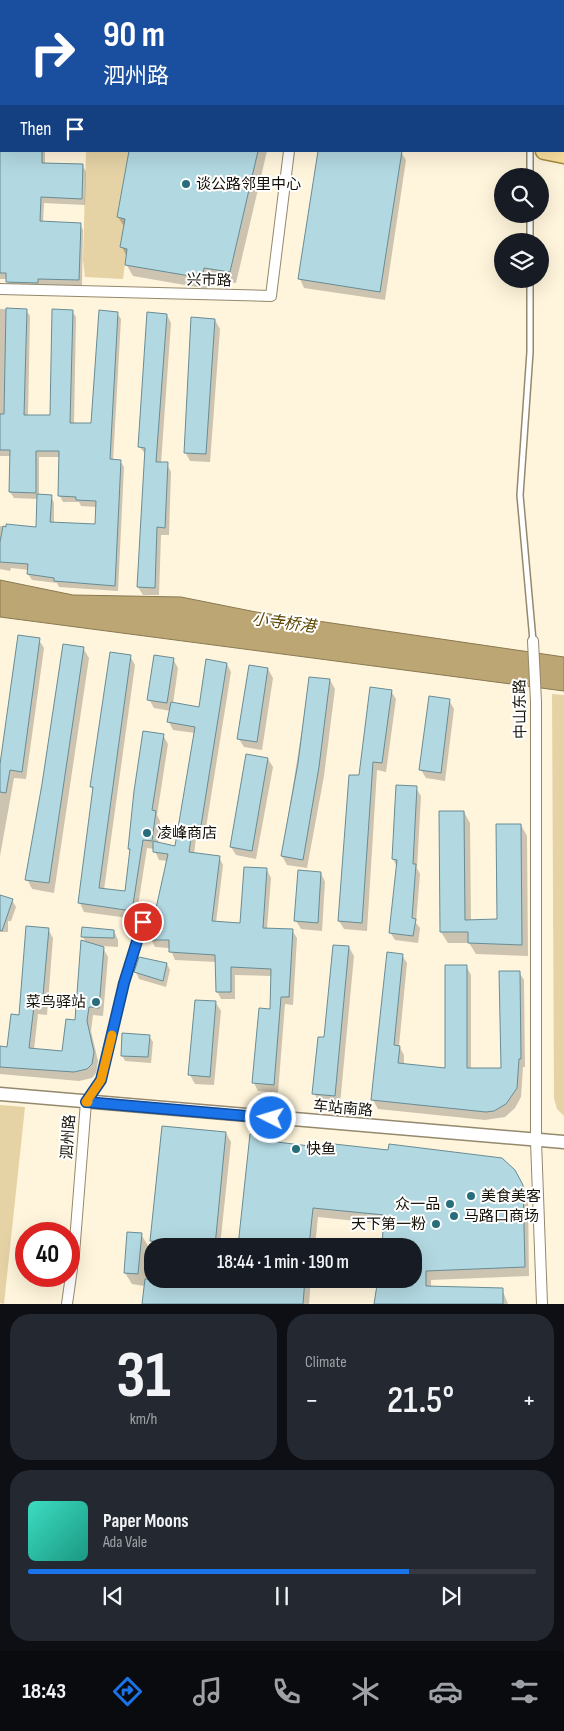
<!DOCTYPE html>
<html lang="en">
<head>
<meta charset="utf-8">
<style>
	body { margin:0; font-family:"Sofia Sans Condensed","Noto Sans SC",sans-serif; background:#242831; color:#f1f3f6; height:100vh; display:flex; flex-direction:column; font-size:19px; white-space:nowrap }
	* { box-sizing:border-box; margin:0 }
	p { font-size:16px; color:#9ea1a6 }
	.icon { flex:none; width:28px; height:28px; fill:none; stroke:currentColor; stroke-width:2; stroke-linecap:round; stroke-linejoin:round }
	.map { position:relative; height:1304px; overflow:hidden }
	.details { display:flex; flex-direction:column; gap:10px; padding:10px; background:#0d0f14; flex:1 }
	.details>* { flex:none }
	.guide { position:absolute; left:0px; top:0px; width:565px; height:152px; box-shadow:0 5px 20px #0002; background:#1a4fa0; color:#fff; overflow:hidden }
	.buttons { position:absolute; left:494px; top:168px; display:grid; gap:10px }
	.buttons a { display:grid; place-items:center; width:55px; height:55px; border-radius:50%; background:#171b24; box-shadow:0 5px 20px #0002; font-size:25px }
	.speed { position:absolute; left:15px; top:1222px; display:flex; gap:10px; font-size:25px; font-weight:700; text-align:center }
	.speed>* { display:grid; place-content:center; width:65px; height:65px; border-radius:50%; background:#171b24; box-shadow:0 5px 20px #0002; line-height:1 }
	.speed .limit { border:8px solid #d22; background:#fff; color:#111 }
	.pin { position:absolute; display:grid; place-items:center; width:42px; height:42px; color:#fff; margin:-21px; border:2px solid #fff; border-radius:50%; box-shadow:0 1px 5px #0007 }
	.me { position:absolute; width:55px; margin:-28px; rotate:275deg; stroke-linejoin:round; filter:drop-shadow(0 0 4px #0008) }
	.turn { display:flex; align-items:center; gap:18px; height:105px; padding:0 20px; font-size:22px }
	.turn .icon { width:65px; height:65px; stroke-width:2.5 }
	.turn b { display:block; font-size:35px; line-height:42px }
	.then { display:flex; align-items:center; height:48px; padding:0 20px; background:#0003; gap:10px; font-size:19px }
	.big { font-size:38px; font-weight:600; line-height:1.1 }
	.details .tile { flex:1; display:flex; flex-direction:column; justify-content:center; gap:8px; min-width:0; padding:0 18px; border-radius:20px; background:#242831 }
	.details .dial { align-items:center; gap:0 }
	.dial b { font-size:65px; line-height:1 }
	.song { display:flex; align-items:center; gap:15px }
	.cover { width:60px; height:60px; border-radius:8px; background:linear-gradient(135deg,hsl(170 70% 55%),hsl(170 70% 35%)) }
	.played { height:5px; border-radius:2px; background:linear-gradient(90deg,#1a73e8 75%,#363941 75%) }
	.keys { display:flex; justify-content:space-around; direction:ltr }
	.heat { display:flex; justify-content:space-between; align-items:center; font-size:28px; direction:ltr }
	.details .tiles { flex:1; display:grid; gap:10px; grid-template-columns:1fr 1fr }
	.tile:last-child { grid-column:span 2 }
	.trip { position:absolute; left:144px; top:1238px; width:278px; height:50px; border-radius:20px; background:#171b24; box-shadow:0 5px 20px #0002; font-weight:600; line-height:50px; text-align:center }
	.tab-bar { display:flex; height:80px; justify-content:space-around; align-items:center; background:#090b0e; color:#9ea1a6 }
	.tab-bar .icon { width:35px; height:35px }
	.tab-bar .active { color:#1a73e8 }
	.tab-bar b { font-size:22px; color:#f1f3f6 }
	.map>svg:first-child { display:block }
	.green { fill:#e5d3a6 }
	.water { fill:#bca673; stroke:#897952 }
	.shadow { fill:#0003; fill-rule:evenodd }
	.building { fill:#b2d8e1; stroke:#688c95 }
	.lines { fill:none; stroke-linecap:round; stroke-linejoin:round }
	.service-casing { stroke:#94886d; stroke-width:8 }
	.minor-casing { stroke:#94886d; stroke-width:12 }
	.tertiary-casing { stroke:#94886d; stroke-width:15 }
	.primary-casing { stroke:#a88a40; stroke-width:19 }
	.service { stroke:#fff; stroke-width:5 }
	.minor { stroke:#fff; stroke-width:10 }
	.tertiary { stroke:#fff; stroke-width:12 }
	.primary { stroke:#fbe19f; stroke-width:16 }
	.route-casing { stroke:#114b97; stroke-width:12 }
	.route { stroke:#1a73e8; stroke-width:9 }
	.slow { stroke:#f59e0b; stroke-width:9 }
	.poi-dot { fill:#276d7c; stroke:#fff; stroke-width:2 }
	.labels { text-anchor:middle; stroke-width:4; stroke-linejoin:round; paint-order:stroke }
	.poi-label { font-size:15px; fill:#130f05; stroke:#fff; text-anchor:start }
	.street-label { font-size:15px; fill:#130f05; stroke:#fff }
	.water-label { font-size:16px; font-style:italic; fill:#5c4601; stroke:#fff }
</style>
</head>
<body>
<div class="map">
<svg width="564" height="1304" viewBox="0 0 564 1304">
	<rect width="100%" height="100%" fill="#fff5dc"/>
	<g class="green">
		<polygon points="86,151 129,151 117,217 125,219 127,249 123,279 85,277 83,260"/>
		<polygon points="552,694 564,695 564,1116 557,1109 554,1098"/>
		<polygon points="0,1105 25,1107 4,1304 0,1303"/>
	</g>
	<polygon class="water" points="0,580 73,595 181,597 256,612 564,657 564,691 0,617"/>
	<g class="shadow">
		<polygon points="217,0 290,0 290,1"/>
		<polygon points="326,0 355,0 358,1 327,1"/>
		<polygon points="370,0 411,0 370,1"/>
		<polygon points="438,0 465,0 474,1 438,1"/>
		<polygon points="502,0 522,0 536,1 502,1"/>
		<polygon points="0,1 1,151 45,151 45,164 83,166 86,172 85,205 44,203 43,223 80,224 83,230 82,286 41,285 41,289 11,288 7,279 0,279"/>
		<polygon points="130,151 267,151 236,283 210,279 208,289 133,276 126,264 127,257 122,247 125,228 118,217"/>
		<polygon points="401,152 406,160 385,300 304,288 300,279"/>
		<path d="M0,309L26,310L30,316L28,416H51L72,311L76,317L74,424H92L117,313L121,319L113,461H120L124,467L118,591L59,587L57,583L32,580L28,574L29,570L11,568L10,571L0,569V526L37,528L38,499L14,498L10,492L11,456H0ZM39,457H60V496L63,502H79L81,506L97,507L96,525L54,523V503L51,496H39Z"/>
		<polygon points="167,315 171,323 161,463 167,464 171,472 169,535 161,535 159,595 143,595 138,587 146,455 140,447"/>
		<polygon points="215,320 220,329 210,462 190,461 185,452"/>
		<polygon points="39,640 44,648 26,779 14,778 0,856 0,773"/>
		<polygon points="83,648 89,658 54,893 32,889 27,879"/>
		<polygon points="130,656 135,665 104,890 126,893 131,852 129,849 163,735 168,744 157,815 160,821 158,843 176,847 195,733 173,730 169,722 171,711 154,708 149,699 173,659 178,668 173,704 200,709 227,664 231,672 204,840 196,838 194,854 219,857 223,865 216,923 241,924 267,870 271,878 267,929 292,930 297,938 293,1005 285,1004 278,1093 258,1091 254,1083 272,1010 272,976 235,975 235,999 221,999 217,991 217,962 175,960 170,948 155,947 151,939 168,861 159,860 154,849 147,848 136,919 84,912 80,903 94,791 91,786"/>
		<polygon points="268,669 273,678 262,750 244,747 239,739"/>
		<polygon points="310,678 330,680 335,689 324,776 307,868 287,865 282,856"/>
		<polygon points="391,691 396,699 386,772 377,770 367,931 344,929 339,921 360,777"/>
		<polygon points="449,700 454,709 445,781 426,778 421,770"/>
		<polygon points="268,759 273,767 256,859 236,855 231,847"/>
		<polygon points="416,788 421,796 417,868 420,874 416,923 420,928 418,943 395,940 390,932 397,867 393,859"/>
		<polygon points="464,812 470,823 471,921 498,920 521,825 527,836 528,956 476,954 469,943 448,943 441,932"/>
		<polygon points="321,873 325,882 322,931 301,929 296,921"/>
		<polygon points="0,896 12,900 16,907 11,921 8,921 8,932 0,932"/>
		<polygon points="48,929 53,938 47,1015 38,1014 34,1050 63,1052 76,1021 86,943 83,937 83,929 114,931 118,940 118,947 102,946 108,957 103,1016 93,1015 91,1031 98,1061 96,1073 92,1078 79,1081 0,1074 0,1048 8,1048"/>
		<polygon points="349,947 354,956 340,1104 319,1102 314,1093"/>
		<polygon points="402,955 407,963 399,1046 404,1055 404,1065 446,1069 466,966 471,975 471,1069 502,1069 519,972 524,980 525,1067 523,1067 521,1097 515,1108 505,1117 485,1120 378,1109 373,1100"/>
		<polygon points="167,964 170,970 166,987 139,979 136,972"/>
		<polygon points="216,1003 221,1011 214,1085 195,1084 190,1075"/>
		<polygon points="149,1036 153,1042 151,1063 125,1061 122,1055"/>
		<polygon points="226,1133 231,1142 220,1246 154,1246 151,1241"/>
		<polygon points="277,1138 281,1144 514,1170 528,1195 529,1276 431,1280 431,1287 502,1289 508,1304 375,1304 381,1279 412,1279 412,1246 383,1246 385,1224 318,1217 315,1246 227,1246 242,1243"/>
		<polygon points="141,1234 148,1246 146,1267 152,1267 152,1279 247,1279 245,1283 278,1286 279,1279 311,1279 309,1304 144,1304 145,1286 132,1284 125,1273"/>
	</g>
	<g class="building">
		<polygon points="0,151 42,151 42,163 83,164 82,199 41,197 40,221 81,223 79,280 38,279 38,283 6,282 6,273 0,273"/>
		<polygon points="129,151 258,151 230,272 204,268 202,278 125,265 127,249 120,247 125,219 117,217"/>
		<polygon points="318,151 402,151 380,292 298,279"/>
		<polygon points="6,308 27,309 24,415 50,415 52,309 73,310 70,423 91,423 99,310 118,312 110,459 121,460 115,586 54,581 54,578 27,574 28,564 0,562 0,542 3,526 6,527 6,524 36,527 37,494 52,495 50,522 95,524 96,501 76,500 76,497 58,496 59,451 36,451 36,493 9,492 10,450 0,450 0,414 4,414"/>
		<polygon points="147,312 167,314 156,462 168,462 165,528 157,527 155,588 137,587 145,448 138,447"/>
		<polygon points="191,317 215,319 206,454 184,453"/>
		<polygon points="18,635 40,638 22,772 10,770 6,793 0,792 0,764"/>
		<polygon points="63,644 84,647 49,883 25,880 42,784"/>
		<polygon points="110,652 131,655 99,888 125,891 130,849 128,849 134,791 143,731 164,734 152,810 156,811 152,841 143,840 132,911 78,903 93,787 90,787"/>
		<polygon points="154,655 174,658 167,703 147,700"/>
		<polygon points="206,659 227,663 200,832 192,831 189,852 220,856 212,921 240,923 244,867 267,868 263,928 293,929 289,997 281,997 274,1085 252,1083 259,1008 270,1009 271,969 231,967 231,992 216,992 215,955 169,952 169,940 149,940 168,854 153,852 153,841 175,846 195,727 167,722 171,702 199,707"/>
		<polygon points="249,665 268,668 257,742 237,739"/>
		<polygon points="309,677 330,679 319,767 303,860 281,856 298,763"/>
		<polygon points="370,687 392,690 382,763 373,762 362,923 338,921 349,775 359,775"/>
		<polygon points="429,696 450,699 441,773 419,770"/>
		<polygon points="246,754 268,758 252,851 230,847"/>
		<polygon points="396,785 417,786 413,864 416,864 412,918 416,919 413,936 389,933 397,860 392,859"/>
		<polygon points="439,811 464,811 465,920 497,919 496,824 521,824 522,945 468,943 468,932 440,932"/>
		<polygon points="298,870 321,872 318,923 294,921"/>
		<polygon points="0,895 13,899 2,931 0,930"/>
		<polygon points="26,926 49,928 42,1007 34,1006 29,1048 62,1051 66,1019 75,1020 81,940 104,947 99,1008 89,1007 87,1021 94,1052 92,1064 87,1069 74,1072 0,1067 0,1046 7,1047 11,1014 19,1015"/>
		<polygon points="82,927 114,930 114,938 81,937"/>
		<polygon points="333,945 349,946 335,1096 312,1094 318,1037 324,1037"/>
		<polygon points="387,952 403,954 394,1045 400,1046 398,1063 445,1068 445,965 467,965 467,1068 501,1068 499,971 520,971 521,1059 519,1059 517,1088 506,1104 494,1111 486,1112 371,1100"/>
		<polygon points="139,957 167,963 163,981 134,972"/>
		<polygon points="195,1000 216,1001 210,1077 188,1075"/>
		<polygon points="122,1033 150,1035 148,1057 121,1056"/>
		<polygon points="162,1126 226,1132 215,1246 150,1241"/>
		<polygon points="250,1134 278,1137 277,1142 334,1149 334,1144 388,1150 389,1144 502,1158 515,1170 523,1185 525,1267 426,1271 426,1286 503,1288 503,1304 374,1304 377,1285 412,1286 412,1246 382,1246 384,1215 313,1208 309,1246 238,1246"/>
		<polygon points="127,1232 142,1233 138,1274 124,1273"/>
		<polygon points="145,1279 220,1279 277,1284 278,1279 305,1279 303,1304 142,1304"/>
	</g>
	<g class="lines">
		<g class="service-casing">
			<g id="service">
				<polyline points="530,151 530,176"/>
				<polyline points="530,214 530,241"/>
				<polyline points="530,279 530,352 520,495 533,641"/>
				<polyline points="86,1101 101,1080 124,983 143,922"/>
			</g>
		</g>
		<g class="minor-casing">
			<g id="minor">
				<polyline points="0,289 271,296 289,151"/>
				<polyline points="533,641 536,702 536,1141 542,1304"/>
				<polyline points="67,1304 74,1254 86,1102"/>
			</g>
		</g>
		<g class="tertiary-casing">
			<polyline id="tertiary" points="0,1094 564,1142"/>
		</g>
		<g class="primary-casing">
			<g id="primary">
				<polyline points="80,0 83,1"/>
				<polyline points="126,0 129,1"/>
				<polyline points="544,151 564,155"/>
			</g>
		</g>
		<use href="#service" class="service"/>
		<use href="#minor" class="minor"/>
		<use href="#tertiary" class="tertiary"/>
		<use href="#primary" class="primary"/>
	</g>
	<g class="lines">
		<g class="route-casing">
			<polyline id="route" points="143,922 124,983 101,1080 86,1102 271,1118"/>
		</g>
		<use href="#route" class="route"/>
		<polyline class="slow" points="88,1102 86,1102 101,1080 112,1035"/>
	</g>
	<g class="poi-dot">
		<circle cx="186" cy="184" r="5"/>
		<circle cx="147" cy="833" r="5"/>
		<circle cx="96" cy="1002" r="5"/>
		<circle cx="296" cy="1149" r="5"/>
		<circle cx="471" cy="1196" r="5"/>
		<circle cx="450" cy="1204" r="5"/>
		<circle cx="454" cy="1216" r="5"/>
		<circle cx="436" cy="1224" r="5"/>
	</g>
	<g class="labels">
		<g class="poi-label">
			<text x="196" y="189">谈公路邻里中心</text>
			<text x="157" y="838">凌峰商店</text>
			<text x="86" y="1007" text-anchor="end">菜鸟驿站</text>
			<text x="306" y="1154">快鱼</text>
			<text x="481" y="1201">美食美客</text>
			<text x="440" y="1209" text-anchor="end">众一品</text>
			<text x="464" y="1221">马路口商场</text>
			<text x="426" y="1229" text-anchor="end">天下第一粉</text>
		</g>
		<g class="street-label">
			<text transform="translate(209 280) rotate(1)" y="5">兴市路</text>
			<text transform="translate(520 709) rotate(-91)" y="5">中山东路</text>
			<text transform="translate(343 1108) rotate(5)" y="5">车站南路</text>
			<text transform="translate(68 1137) rotate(-86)" y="5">泗州路</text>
		</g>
		<g class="water-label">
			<text transform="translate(284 622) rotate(7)" y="6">小寺桥港</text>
		</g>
	</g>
</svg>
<div class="buttons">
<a><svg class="icon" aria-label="search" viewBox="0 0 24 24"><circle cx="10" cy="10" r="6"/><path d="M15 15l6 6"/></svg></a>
<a><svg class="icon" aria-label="layers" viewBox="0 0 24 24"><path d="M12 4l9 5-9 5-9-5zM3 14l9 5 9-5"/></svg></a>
</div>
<div class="speed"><div class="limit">40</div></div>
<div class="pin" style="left:143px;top:922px;background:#d93025"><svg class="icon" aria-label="arrive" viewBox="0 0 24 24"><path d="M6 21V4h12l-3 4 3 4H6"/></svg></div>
<svg class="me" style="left:271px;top:1118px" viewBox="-20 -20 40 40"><circle r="17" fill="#1a73e8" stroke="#fff" stroke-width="3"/><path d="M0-11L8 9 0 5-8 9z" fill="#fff"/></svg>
<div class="trip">18:44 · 1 min · 190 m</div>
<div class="guide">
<div class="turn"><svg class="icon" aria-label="right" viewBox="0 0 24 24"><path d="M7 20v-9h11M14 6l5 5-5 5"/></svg><div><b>90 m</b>泗州路</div></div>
<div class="then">Then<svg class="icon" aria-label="arrive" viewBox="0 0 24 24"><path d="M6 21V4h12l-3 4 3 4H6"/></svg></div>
</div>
</div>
<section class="details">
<div class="tiles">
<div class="tile dial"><b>31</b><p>km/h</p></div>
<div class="tile"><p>Climate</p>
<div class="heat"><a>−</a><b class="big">21.5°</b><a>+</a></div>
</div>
<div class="tile">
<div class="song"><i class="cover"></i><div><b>Paper Moons</b><p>Ada Vale</p></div></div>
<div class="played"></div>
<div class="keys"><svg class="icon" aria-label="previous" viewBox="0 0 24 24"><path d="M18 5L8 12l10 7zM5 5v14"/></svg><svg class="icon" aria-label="pause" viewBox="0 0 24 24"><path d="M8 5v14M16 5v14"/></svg><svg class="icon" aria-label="next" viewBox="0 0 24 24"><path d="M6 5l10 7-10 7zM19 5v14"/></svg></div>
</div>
</div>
</section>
<nav class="tab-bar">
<b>18:43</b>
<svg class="icon active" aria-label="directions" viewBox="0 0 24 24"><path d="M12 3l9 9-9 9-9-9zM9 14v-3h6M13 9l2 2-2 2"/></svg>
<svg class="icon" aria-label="music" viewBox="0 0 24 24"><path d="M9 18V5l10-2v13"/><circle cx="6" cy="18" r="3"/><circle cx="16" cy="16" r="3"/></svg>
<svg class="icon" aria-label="phone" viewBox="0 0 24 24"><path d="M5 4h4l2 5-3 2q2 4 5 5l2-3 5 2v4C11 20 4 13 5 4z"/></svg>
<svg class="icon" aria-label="climate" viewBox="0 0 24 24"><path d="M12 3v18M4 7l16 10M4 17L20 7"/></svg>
<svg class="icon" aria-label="car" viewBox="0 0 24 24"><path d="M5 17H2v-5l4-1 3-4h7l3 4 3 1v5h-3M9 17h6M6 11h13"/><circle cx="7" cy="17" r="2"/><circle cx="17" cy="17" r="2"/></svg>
<svg class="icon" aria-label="filters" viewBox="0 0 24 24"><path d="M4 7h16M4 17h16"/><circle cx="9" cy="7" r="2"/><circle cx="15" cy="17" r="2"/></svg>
</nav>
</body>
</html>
